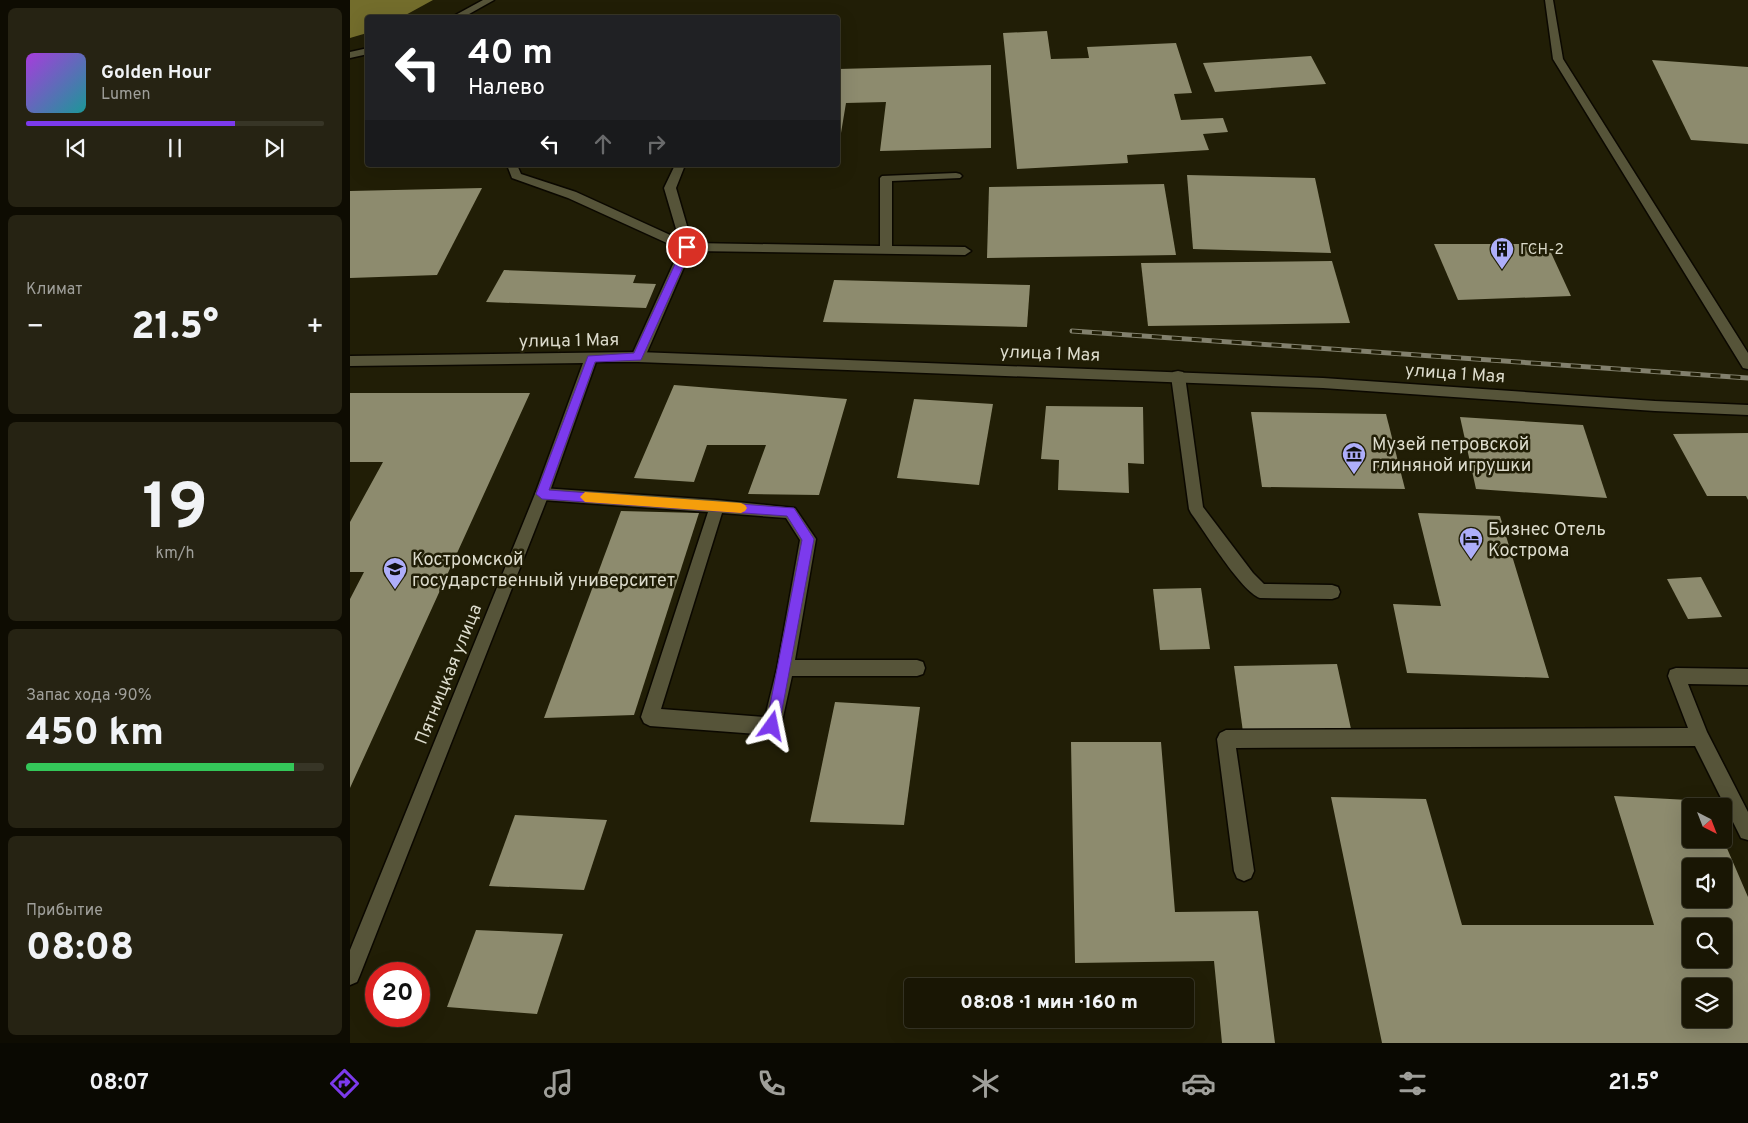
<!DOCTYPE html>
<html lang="ru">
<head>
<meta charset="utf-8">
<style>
	body { margin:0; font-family:Overpass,sans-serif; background:#262313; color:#f1f3f6; height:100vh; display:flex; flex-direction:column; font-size:19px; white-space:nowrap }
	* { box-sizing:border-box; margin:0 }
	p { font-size:16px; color:#9f9f9a }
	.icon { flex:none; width:28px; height:28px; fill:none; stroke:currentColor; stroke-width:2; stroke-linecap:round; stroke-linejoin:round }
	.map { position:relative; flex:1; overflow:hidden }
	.drawer { display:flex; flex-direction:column; gap:8px; padding:8px; background:#0e0c02; width:350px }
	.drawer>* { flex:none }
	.top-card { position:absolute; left:15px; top:15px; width:475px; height:152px; border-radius:5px; box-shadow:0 5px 20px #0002,0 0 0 1px #373526; background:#202124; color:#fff; overflow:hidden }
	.needle { width:32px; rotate:138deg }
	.fabs { position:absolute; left:1332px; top:798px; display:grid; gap:10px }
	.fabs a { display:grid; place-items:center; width:50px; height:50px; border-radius:5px; background:#191604; box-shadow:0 5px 20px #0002,0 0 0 1px #373526; font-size:25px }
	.speed { position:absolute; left:15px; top:962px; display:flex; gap:10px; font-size:25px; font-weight:700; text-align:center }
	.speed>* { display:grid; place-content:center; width:65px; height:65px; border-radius:50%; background:#191604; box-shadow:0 5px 20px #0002,0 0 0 1px #373526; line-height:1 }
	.speed .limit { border:8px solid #d22; background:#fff; color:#111 }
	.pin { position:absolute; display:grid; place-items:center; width:42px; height:42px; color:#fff; margin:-21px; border:2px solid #fff; border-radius:50%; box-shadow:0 1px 5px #0007 }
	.me { position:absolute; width:55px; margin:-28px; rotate:12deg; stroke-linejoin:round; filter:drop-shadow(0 0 4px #0008) }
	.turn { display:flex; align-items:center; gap:18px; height:105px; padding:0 20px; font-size:22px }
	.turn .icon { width:65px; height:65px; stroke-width:2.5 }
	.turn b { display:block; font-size:35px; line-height:42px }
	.lanes { display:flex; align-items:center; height:48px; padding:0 20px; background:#0003; justify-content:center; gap:25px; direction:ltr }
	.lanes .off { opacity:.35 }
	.big { font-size:38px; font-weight:800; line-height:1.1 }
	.drawer .tile { flex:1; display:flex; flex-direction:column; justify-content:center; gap:8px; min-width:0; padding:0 18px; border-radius:8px; background:#262313 }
	.drawer .dial { align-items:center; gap:0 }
	.dial b { font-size:65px; line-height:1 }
	.song { display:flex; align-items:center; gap:15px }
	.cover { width:60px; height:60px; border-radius:8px; background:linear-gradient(135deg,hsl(280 70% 55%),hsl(180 70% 35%)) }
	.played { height:5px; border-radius:2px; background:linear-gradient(90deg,#7c3aed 70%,#373526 70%) }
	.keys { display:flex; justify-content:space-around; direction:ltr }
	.heat { display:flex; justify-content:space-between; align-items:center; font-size:28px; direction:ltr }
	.charge { height:8px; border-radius:4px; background:linear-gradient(90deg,#34c759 90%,#373526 0) }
	.trip { position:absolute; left:554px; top:978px; width:290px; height:50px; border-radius:5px; background:#191604; box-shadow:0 5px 20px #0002,0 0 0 1px #373526; font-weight:800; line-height:50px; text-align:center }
	.dock { display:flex; height:80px; justify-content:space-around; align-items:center; background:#0a0902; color:#9f9f9a }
	.dock .icon { width:35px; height:35px }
	.dock .selected { color:#7c3aed }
	.dock b { font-size:22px; color:#f1f3f6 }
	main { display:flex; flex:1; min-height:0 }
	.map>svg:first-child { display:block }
	.water { fill:#736d2c }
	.building { fill:#8d8b6e; fill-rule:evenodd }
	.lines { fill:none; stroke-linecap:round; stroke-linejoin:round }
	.service-casing { stroke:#0b0800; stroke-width:3 }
	.tertiary-casing { stroke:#0b0800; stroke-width:3 }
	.service { fill:#565439; fill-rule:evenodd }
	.tertiary { fill:#565439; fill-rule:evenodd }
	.rail-casing { stroke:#82806d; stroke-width:5 }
	.rail { stroke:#211e06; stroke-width:3; stroke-dasharray:10; stroke-linecap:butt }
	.route { fill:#7c3aed; stroke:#51269a }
	.slow { fill:#f59e0b }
	.labels { text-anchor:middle; stroke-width:5; stroke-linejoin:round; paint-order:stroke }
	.far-poi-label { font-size:15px; fill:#dcdbcc; stroke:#211e06; text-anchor:start }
	.street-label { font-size:18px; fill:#dcdbcc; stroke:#211e06 }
	.poi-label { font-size:18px; fill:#dcdbcc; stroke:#211e06; text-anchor:start }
</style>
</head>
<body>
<main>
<section class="drawer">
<div class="tile">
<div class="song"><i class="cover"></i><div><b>Golden Hour</b><p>Lumen</p></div></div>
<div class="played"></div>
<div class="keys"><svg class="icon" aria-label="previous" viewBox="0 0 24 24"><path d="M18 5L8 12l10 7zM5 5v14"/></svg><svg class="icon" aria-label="pause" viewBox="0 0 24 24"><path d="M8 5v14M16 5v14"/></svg><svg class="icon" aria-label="next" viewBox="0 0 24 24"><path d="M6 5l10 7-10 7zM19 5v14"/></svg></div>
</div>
<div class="tile"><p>Климат</p>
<div class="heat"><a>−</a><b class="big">21.5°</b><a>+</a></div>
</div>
<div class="tile dial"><b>19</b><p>km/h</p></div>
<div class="tile"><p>Запас хода · 90%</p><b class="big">450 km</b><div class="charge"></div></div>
<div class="tile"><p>Прибытие</p><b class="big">08:08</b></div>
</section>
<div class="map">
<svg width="1398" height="1043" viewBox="0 0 1398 1043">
	<rect width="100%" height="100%" fill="#211e06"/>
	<polygon class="water" points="0,0 83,0 52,17 18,18 17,33 0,38"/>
	<g class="building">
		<polygon points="697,31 701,59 739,58 737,47 826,43 842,93 824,94 831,120 873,118 878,132 853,134 859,150 777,155 778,163 667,169 653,33"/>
		<polygon points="961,56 976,84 865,92 853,63"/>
		<polygon points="1302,60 1398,67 1398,144 1341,140"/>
		<polygon points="641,65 641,148 530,151 536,102 496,103 488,151 488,69"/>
		<polygon points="837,175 965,178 981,253 843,249"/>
		<polygon points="814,184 826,255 637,258 639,187"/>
		<polygon points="132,188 87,275 0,278 0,191"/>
		<polygon points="1084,244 1197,244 1221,296 1108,300"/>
		<polygon points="982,261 1000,323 798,326 791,263"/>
		<polygon points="154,270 286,275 283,283 306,284 296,308 136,302"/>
		<polygon points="484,280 680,285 677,327 473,322"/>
		<polygon points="324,385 497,399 469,495 398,494 416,445 357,445 344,482 284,478"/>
		<polygon points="0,393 180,393 0,788 0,599 14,572 0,572 0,522 33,462 0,462"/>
		<polygon points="564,399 643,404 629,485 547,478"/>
		<polygon points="696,406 793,407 794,464 778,463 779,493 708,490 709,460 691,459"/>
		<polygon points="901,412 1036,414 1055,489 912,487"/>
		<polygon points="1110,417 1233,425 1257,498 1126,489"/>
		<polygon points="1398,433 1398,500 1396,496 1357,496 1323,434"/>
		<polygon points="271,511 349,513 284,715 194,718"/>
		<polygon points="1068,513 1150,516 1199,678 1057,673 1043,604 1091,606"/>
		<polygon points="1351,577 1372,617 1338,619 1317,579"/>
		<polygon points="851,588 860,649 810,650 803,589"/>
		<polygon points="987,664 1001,729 893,732 884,666"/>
		<polygon points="485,702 570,707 554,825 460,822"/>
		<polygon points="721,742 811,742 825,912 908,911 925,1043 872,1043 864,961 725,963"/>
		<path d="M1264,796L1357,801L1359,806H1341V839H1373L1398,897V1043H1032L981,797L1076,799L1112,925H1304ZM1341,866H1374V899H1341ZM1341,926H1374V959H1341ZM1341,986H1374V1019H1341Z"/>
		<polygon points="165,815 257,820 234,890 139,886"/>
		<polygon points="126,930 213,934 187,1014 97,1007"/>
	</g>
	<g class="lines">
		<g class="service-casing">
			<g id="service">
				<polygon points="133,0 144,0 112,18 100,18"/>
				<polygon points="1195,0 1203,0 1213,59 1398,353 1398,369 1393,368 1203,59"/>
				<polygon points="18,48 18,54 0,58 0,52"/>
				<polygon points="157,165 167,165 171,174 226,192 329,239 314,188 325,165 335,165 326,188 342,243 530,246 530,178 532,176 606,173 610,174 612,176 610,178 542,181 542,246 615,247 621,251 615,255 341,251 295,357 293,360 283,360 281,357 330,249 218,198 162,178"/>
				<path d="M828,371L833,372L835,376L853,507L903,573L914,584L982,585L988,587L990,592L988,597L982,599L910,598C891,591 855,532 841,513L839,509L821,376L823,372Z"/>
				<path d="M192,488L367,500L445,508L466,539L445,660H567L573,662L575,668L573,674L567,676H442L431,726L428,732L422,735L300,726L294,723L291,717L358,512L192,500L187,498L185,494L187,490ZM372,513L436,518L450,540L427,668L415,717L311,709Z"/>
				<polygon points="1326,668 1398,669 1398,685 1338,684 1357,732 1398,812 1398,840 1391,838 1345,746 886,748 904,871 901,878 894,881 887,878 884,871 867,739 870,733 876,730 1338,728 1318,676 1320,670"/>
			</g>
		</g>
		<g class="tertiary-casing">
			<polygon id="tertiary" points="288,352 973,378 1305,401 1398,405 1398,415 1305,411 973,388 288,362 246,362 199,494 10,975 7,982 0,985 0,950 185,494 233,363 0,366 0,356"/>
		</g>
		<use href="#service" class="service"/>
		<use href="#tertiary" class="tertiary"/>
		<g class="rail-casing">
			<polyline id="rail" points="722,331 1398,378"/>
		</g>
		<use href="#rail" class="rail"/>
	</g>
	<polygon class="route" points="337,244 342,247 291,360 245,362 199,490 444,508 464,539 429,726 427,730 422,732 417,730 416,726 452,540 437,516 192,499 186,494 238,356 284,353 333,247"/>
	<polygon class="slow" points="235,492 391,503 395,505 397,508 395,511 391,513 235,502 230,497"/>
	<defs>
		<g id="building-pin" transform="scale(1.25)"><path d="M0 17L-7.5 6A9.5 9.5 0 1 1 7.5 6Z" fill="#aeaefa" stroke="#211e06"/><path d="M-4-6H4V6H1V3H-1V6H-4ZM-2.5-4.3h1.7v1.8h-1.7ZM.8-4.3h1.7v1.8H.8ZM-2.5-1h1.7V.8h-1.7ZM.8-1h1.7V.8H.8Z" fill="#111"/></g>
		<g id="museum-pin" transform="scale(1.25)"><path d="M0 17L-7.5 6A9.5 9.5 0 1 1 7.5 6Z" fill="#aeaefa" stroke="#211e06"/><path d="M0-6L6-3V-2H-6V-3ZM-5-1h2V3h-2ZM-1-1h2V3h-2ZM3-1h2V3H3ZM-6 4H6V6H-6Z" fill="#111"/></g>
		<g id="hotel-pin" transform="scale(1.25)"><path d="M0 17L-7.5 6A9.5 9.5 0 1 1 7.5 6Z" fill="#aeaefa" stroke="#211e06"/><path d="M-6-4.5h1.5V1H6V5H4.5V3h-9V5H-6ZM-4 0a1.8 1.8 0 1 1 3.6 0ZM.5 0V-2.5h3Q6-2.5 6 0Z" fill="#111"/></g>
		<g id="university-pin" transform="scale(1.25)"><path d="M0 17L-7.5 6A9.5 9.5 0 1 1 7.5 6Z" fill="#aeaefa" stroke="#211e06"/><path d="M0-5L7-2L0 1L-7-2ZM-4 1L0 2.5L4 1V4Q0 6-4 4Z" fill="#111"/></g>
	</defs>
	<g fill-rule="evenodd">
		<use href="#building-pin" x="1152" y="249"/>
		<use href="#museum-pin" x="1004" y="454"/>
		<use href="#hotel-pin" x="1121" y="539"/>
		<use href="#university-pin" x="45" y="569"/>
	</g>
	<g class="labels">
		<g class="far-poi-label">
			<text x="1170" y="254">ГСН-2</text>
		</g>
		<g class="street-label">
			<text transform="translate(219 340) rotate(-1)" y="6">улица 1 Мая</text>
			<text transform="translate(700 353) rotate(2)" y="6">улица 1 Мая</text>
			<text transform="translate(1105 373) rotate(4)" y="6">улица 1 Мая</text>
			<text transform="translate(98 674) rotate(-68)" y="6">Пятницкая улица</text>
		</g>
		<g class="poi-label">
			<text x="1022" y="450">Музей петровской<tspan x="1022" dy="21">глиняной игрушки</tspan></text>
			<text x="1138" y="535">Бизнес Отель<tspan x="1138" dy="21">Кострома</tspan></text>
			<text x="62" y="565">Костромской<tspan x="62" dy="21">государственный университет</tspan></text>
		</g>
	</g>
</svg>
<div class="fabs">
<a><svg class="needle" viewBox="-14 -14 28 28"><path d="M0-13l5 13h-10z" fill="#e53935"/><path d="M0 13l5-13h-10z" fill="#9f9f9a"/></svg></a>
<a><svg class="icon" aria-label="sound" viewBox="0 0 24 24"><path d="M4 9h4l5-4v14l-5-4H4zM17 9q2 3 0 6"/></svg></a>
<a><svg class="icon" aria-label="search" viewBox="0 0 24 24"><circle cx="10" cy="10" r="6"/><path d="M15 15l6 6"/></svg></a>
<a><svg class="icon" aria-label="layers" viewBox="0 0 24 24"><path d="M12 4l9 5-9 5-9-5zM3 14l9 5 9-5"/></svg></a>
</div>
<div class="speed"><div class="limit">20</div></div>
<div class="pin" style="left:337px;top:247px;background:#d93025"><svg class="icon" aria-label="arrive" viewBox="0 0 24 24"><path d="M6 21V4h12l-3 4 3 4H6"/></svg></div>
<svg class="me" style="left:422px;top:726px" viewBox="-20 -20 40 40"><path d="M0-17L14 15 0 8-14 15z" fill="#7c3aed" stroke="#fff" stroke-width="4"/></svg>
<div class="trip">08:08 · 1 мин · 160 m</div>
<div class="top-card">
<div class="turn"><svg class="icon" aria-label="left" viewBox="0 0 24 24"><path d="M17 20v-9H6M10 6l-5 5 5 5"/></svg><div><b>40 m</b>Налево</div></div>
<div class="lanes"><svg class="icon" aria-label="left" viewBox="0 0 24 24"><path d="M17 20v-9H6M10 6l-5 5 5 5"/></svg><svg class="icon off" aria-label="ahead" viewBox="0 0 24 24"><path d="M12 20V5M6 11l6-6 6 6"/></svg><svg class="icon off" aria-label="right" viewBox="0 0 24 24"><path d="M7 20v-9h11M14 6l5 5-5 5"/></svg></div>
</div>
</div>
</main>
<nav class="dock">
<b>08:07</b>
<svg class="icon selected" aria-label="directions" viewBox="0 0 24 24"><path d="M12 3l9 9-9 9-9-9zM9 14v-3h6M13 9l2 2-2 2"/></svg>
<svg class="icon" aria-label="music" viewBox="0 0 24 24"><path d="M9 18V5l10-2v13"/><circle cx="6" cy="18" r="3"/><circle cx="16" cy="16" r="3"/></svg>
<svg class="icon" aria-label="phone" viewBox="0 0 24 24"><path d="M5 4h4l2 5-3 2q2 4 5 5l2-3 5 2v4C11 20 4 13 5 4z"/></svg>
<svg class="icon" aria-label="climate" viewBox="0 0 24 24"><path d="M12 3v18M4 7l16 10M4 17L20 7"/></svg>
<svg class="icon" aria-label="car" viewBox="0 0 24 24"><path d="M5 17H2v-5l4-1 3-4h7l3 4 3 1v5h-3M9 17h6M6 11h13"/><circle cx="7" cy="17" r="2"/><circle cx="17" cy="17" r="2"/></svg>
<svg class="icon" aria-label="filters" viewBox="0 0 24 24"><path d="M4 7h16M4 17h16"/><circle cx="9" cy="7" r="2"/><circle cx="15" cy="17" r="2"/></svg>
<b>21.5°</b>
</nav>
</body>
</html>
